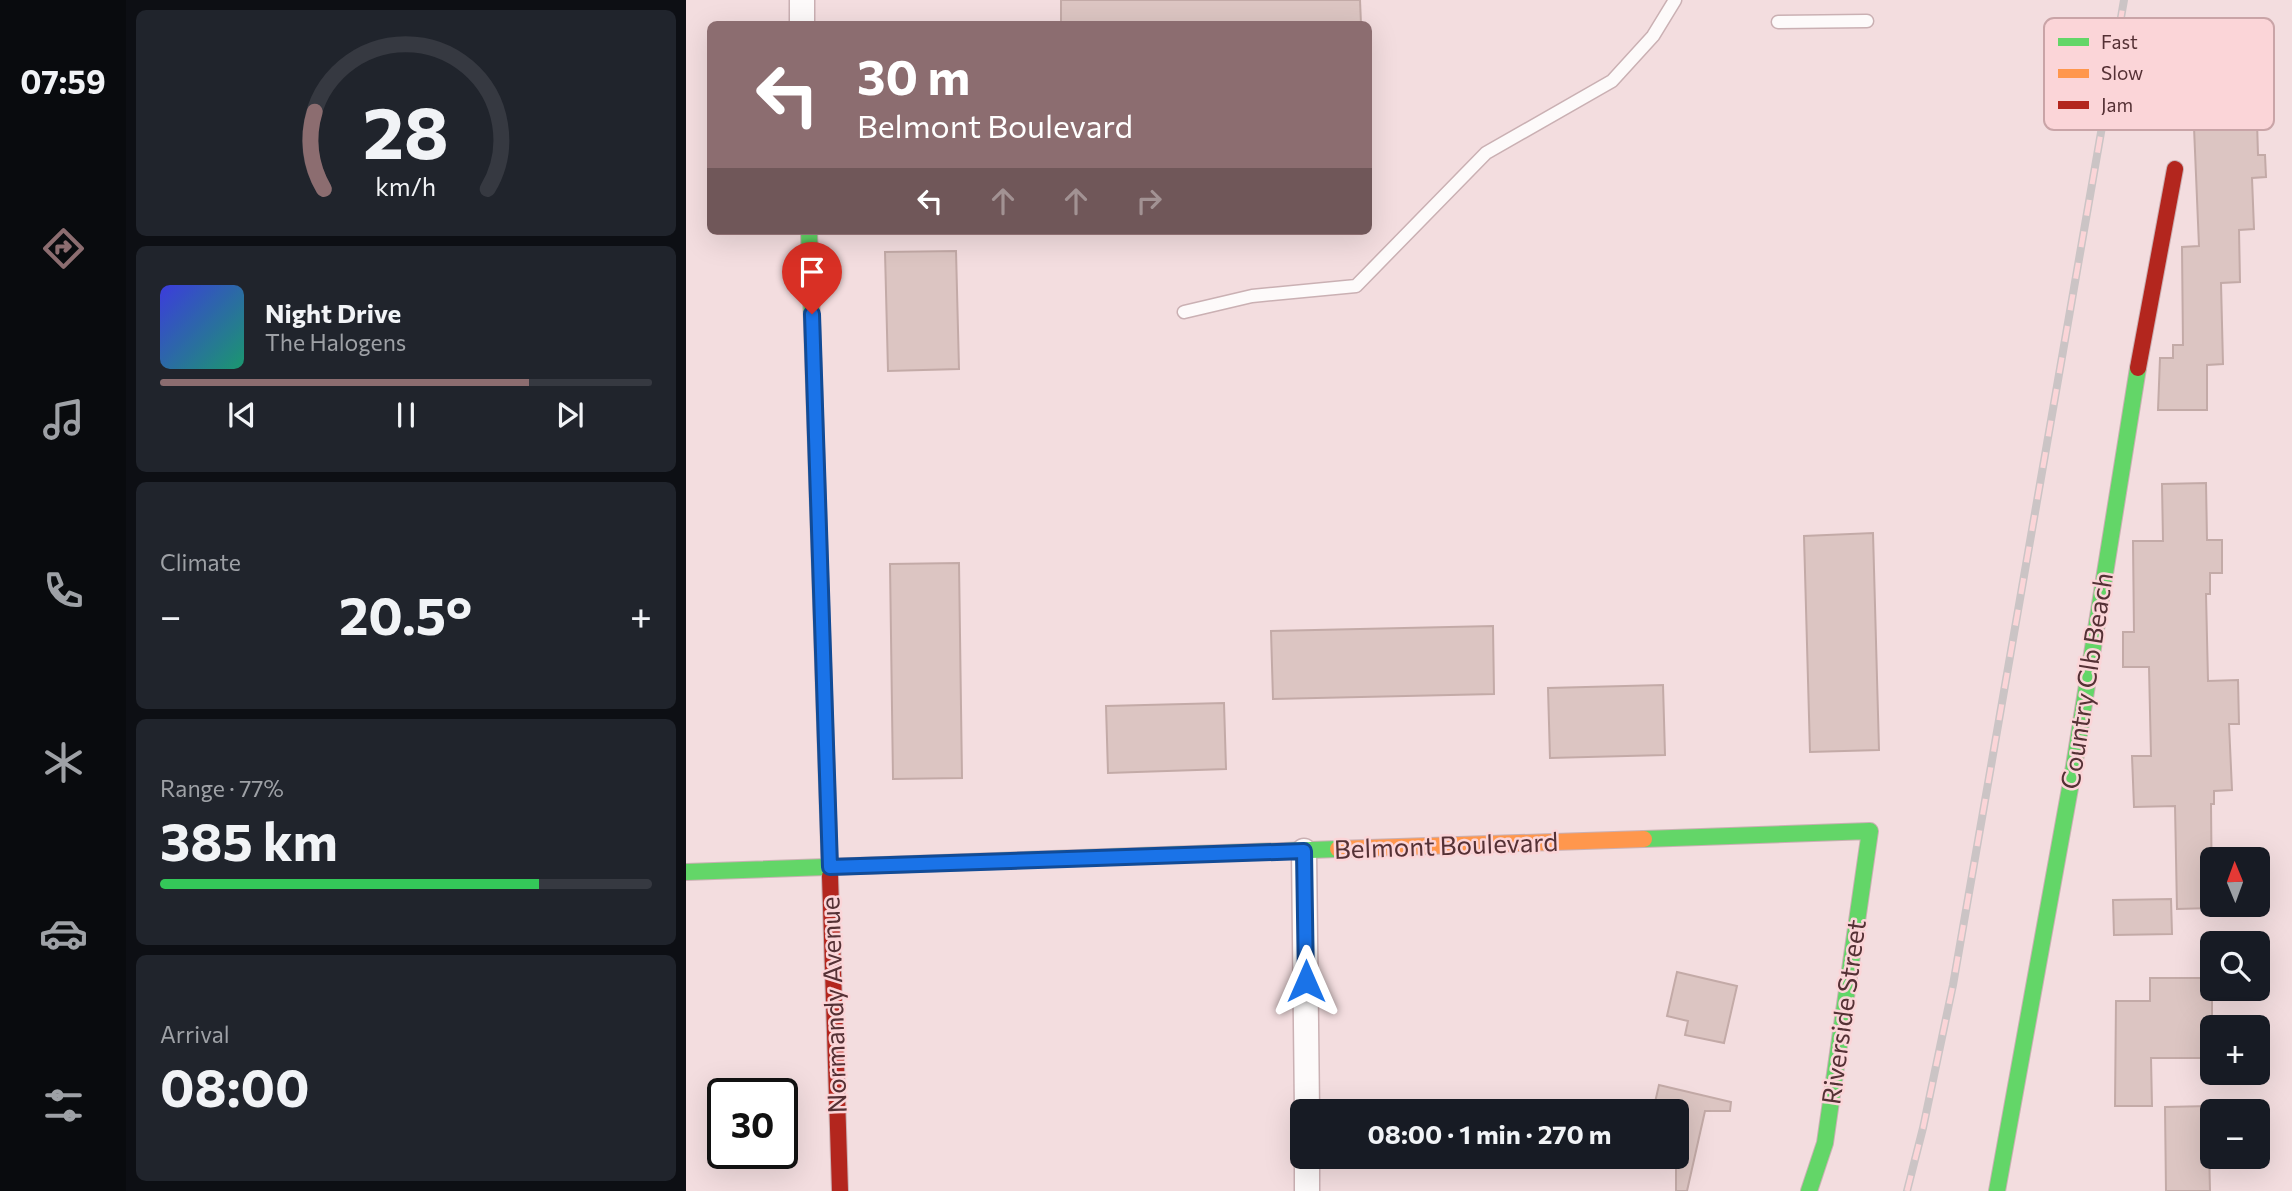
<!DOCTYPE html>
<html lang="en">
<head>
<meta charset="utf-8">
<style>
	body { margin:0; font-family:Commissioner,sans-serif; background:#20242c; color:#f1f3f6; height:100vh; display:flex; flex-direction:column; font-size:26px; white-space:nowrap }
	* { box-sizing:border-box; margin:0 }
	p { font-size:23px; color:#9ea1a6 }
	.icon { flex:none; width:38px; height:38px; fill:none; stroke:currentColor; stroke-width:2; stroke-linecap:round; stroke-linejoin:round }
	.map { position:relative; flex:1; overflow:hidden }
	.drawer { display:flex; flex-direction:column; gap:10px; padding:10px; background:#0d0f14; width:560px }
	.drawer>* { flex:none }
	.guide { position:absolute; left:21px; top:21px; width:665px; height:214px; border-radius:10px; box-shadow:0 7px 28px #0002; background:#8c6d70; color:#fff; overflow:hidden }
	.needle { width:46px; rotate:359deg }
	.controls { position:absolute; left:1514px; top:847px; display:grid; gap:14px }
	.controls a { display:grid; place-items:center; width:70px; height:70px; border-radius:10px; background:#171b24; box-shadow:0 7px 28px #0002; font-size:35px }
	.speed { position:absolute; left:21px; top:1078px; display:flex; gap:14px; font-size:35px; font-weight:700; text-align:center }
	.speed>* { display:grid; place-content:center; width:91px; height:91px; border-radius:50%; background:#171b24; box-shadow:0 7px 28px #0002; line-height:1 }
	.speed .limit { border:4px solid #111; border-radius:10px; background:#fff; color:#111 }
	.pin { position:absolute; display:grid; place-items:center; width:60px; height:60px; color:#fff; margin:-72px -30px; border-radius:50% 50% 50% 0; rotate:-45deg; box-shadow:0 0 7px #0007 }
	.pin .icon { rotate:45deg }
	.me { position:absolute; width:77px; margin:-38px; rotate:0deg; stroke-linejoin:round; filter:drop-shadow(0 0 5px #0008) }
	.turn { display:flex; align-items:center; gap:24px; height:147px; padding:0 35px; font-size:32px }
	.turn .icon { width:91px; height:91px; stroke-width:2.5 }
	.turn b { display:block; font-size:49px; line-height:60px }
	.lanes { display:flex; align-items:center; height:66px; padding:0 35px; background:#0003; justify-content:center; gap:35px; direction:ltr }
	.lanes .off { opacity:.35 }
	.big { font-size:52px; font-weight:700; line-height:1.1 }
	.drawer .widget { flex:1; display:flex; flex-direction:column; justify-content:center; gap:10px; min-width:0; padding:0 24px; border-radius:10px; background:#20242c }
	.drawer .dial { align-items:center; gap:0 }
	.dial svg { height:182px; overflow:visible; fill:none; stroke:#363941; stroke-width:7; stroke-linecap:round; text-anchor:middle }
	.dial text { fill:#f1f3f6; stroke:none }
	.song { display:flex; align-items:center; gap:21px }
	.cover { width:84px; height:84px; border-radius:10px; background:linear-gradient(135deg,hsl(240 70% 55%),hsl(160 70% 35%)) }
	.played { height:7px; border-radius:4px; background:linear-gradient(90deg,#8c6d70 75%,#363941 75%) }
	.keys { display:flex; justify-content:space-around; direction:ltr }
	.heat { display:flex; justify-content:space-between; align-items:center; font-size:38px; direction:ltr }
	.charge { height:10px; border-radius:5px; background:linear-gradient(90deg,#34c759 77%,#363941 0) }
	.trip { position:absolute; left:604px; top:1099px; width:399px; height:70px; border-radius:10px; background:#171b24; box-shadow:0 7px 28px #0002; font-weight:700; line-height:70px; text-align:center }
	main { display:flex; flex:1; min-height:0 }
	.dock { display:flex; flex-direction:column; width:126px; justify-content:space-around; align-items:center; background:#090b0e; color:#9ea1a6 }
	.dock .icon { width:49px; height:49px }
	.dock .selected { color:#8c6d70 }
	.dock b { font-size:32px; color:#f1f3f6 }
	.map>svg:first-child { display:block }
	.building { fill:#dcc5c2; stroke:#c3aaa7; stroke-width:2 }
	.lines { fill:none; stroke-linecap:round; stroke-linejoin:round }
	.lane-casing { stroke:#cab0b3; stroke-width:15 }
	.street-casing { stroke:#cab0b3; stroke-width:27 }
	.fast-casing { stroke:#cab0b3; stroke-width:18 }
	.slow-casing { stroke:#cab0b3; stroke-width:18 }
	.jam-casing { stroke:#cab0b3; stroke-width:18 }
	.lane { stroke:#fdfafa; stroke-width:12 }
	.street { stroke:#fdfafa; stroke-width:24 }
	.fast { stroke:#63d668; stroke-width:16 }
	.slow { stroke:#ff974d; stroke-width:16 }
	.jam { stroke:#b3261e; stroke-width:16 }
	.rail-casing { stroke:#cbc4c5; stroke-width:8 }
	.rail { stroke:#fbd5d8; stroke-width:5; stroke-dasharray:16; stroke-linecap:butt }
	.route-casing { stroke:#114b97; stroke-width:18 }
	.route { stroke:#1a73e8; stroke-width:12 }
	.labels { text-anchor:middle; stroke-width:5; stroke-linejoin:round; paint-order:stroke }
	.street-label { font-size:26px; fill:#553135; stroke:#fbd5d8 }
	.key { fill:#fbd5d8; stroke:#c9a4a7; stroke-width:2 }
	.key-label { font-size:19px; fill:#553135 }
</style>
</head>
<body>
<main>
<nav class="dock">
<b>07:59</b>
<svg class="icon selected" aria-label="directions" viewBox="0 0 24 24"><path d="M12 3l9 9-9 9-9-9zM9 14v-3h6M13 9l2 2-2 2"/></svg>
<svg class="icon" aria-label="music" viewBox="0 0 24 24"><path d="M9 18V5l10-2v13"/><circle cx="6" cy="18" r="3"/><circle cx="16" cy="16" r="3"/></svg>
<svg class="icon" aria-label="phone" viewBox="0 0 24 24"><path d="M5 4h4l2 5-3 2q2 4 5 5l2-3 5 2v4C11 20 4 13 5 4z"/></svg>
<svg class="icon" aria-label="climate" viewBox="0 0 24 24"><path d="M12 3v18M4 7l16 10M4 17L20 7"/></svg>
<svg class="icon" aria-label="car" viewBox="0 0 24 24"><path d="M5 17H2v-5l4-1 3-4h7l3 4 3 1v5h-3M9 17h6M6 11h13"/><circle cx="7" cy="17" r="2"/><circle cx="17" cy="17" r="2"/></svg>
<svg class="icon" aria-label="filters" viewBox="0 0 24 24"><path d="M4 7h16M4 17h16"/><circle cx="9" cy="7" r="2"/><circle cx="15" cy="17" r="2"/></svg>
</nav>
<section class="drawer">
<div class="widget dial"><svg viewBox="0 0 100 80">
<path d="M14 69A42 42 0 1 1 86 69"/>
<path d="M14 69A42 42 0 0 1 10 35" stroke="#8c6d70"/>
<text x="50" y="56" font-size="32" font-weight="700">28</text>
<text x="50" y="72" font-size="11">km/h</text>
</svg></div>
<div class="widget">
<div class="song"><i class="cover"></i><div><b>Night Drive</b><p>The Halogens</p></div></div>
<div class="played"></div>
<div class="keys"><svg class="icon" aria-label="previous" viewBox="0 0 24 24"><path d="M18 5L8 12l10 7zM5 5v14"/></svg><svg class="icon" aria-label="pause" viewBox="0 0 24 24"><path d="M8 5v14M16 5v14"/></svg><svg class="icon" aria-label="next" viewBox="0 0 24 24"><path d="M6 5l10 7-10 7zM19 5v14"/></svg></div>
</div>
<div class="widget"><p>Climate</p>
<div class="heat"><a>−</a><b class="big">20.5°</b><a>+</a></div>
</div>
<div class="widget"><p>Range · 77%</p><b class="big">385 km</b><div class="charge"></div></div>
<div class="widget"><p>Arrival</p><b class="big">08:00</b></div>
</section>
<div class="map">
<svg width="1606" height="1191" viewBox="0 0 1606 1191">
	<rect width="100%" height="100%" fill="#f3dddf"/>
	<g class="building">
		<polygon points="375,0 674,0 675,24 375,24"/>
		<polygon points="1569,54 1572,155 1579,155 1580,177 1566,178 1568,229 1553,230 1554,282 1535,283 1537,364 1521,365 1521,410 1472,410 1474,358 1487,358 1487,345 1497,345 1496,247 1513,246 1505,56"/>
		<polygon points="270,251 273,369 202,371 199,252"/>
		<polygon points="1520,483 1521,540 1536,540 1536,573 1524,573 1524,594 1520,594 1522,681 1552,680 1553,724 1543,724 1546,790 1528,791 1528,804 1525,804 1526,908 1491,909 1489,806 1448,807 1446,756 1465,756 1463,667 1437,667 1437,632 1448,632 1447,541 1477,541 1476,484"/>
		<polygon points="1187,533 1193,750 1124,752 1118,536"/>
		<polygon points="273,563 276,778 207,779 204,564"/>
		<polygon points="807,626 808,694 587,699 585,631"/>
		<polygon points="977,685 979,755 864,758 862,688"/>
		<polygon points="538,703 540,769 422,773 420,706"/>
		<polygon points="1485,899 1486,934 1428,935 1427,900"/>
		<polygon points="991,972 1051,986 1038,1043 999,1035 1002,1021 981,1016"/>
		<polygon points="1464,978 1526,978 1526,1058 1465,1058 1466,1106 1429,1106 1430,1001 1464,1001"/>
		<polygon points="973,1085 1045,1102 1044,1111 1019,1111 1001,1191 990,1191 990,1111 967,1111"/>
		<polygon points="1522,1106 1524,1191 1480,1191 1479,1107"/>
	</g>
	<g class="lines">
		<g class="lane-casing">
			<g id="lane">
				<polyline points="1092,22 1181,21"/>
				<polyline points="498,312 566,296 670,286 800,153 926,81 967,36 989,0"/>
			</g>
		</g>
		<g class="street-casing">
			<g id="street">
				<polyline points="116,0 116,24"/>
				<polyline points="618,851 621,1111"/>
				<polyline points="621,1157 621,1191"/>
			</g>
		</g>
		<g class="fast-casing">
			<g id="fast">
				<polyline points="123,231 144,876"/>
				<polyline points="958,839 1184,831 1139,1143 1123,1191"/>
				<polyline points="0,872 652,849"/>
				<polyline points="1311,1191 1388,766 1452,368"/>
			</g>
		</g>
		<g class="slow-casing">
			<polyline id="slow" points="652,849 958,839"/>
		</g>
		<g class="jam-casing">
			<g id="jam">
				<polyline points="1452,368 1489,169"/>
				<polyline points="144,876 154,1191"/>
			</g>
		</g>
		<use href="#lane" class="lane"/>
		<use href="#street" class="street"/>
		<use href="#fast" class="fast"/>
		<use href="#slow" class="slow"/>
		<use href="#jam" class="jam"/>
		<g class="rail-casing">
			<polyline id="rail" points="1221,1191 1237,1128 1267,985 1438,0"/>
		</g>
		<use href="#rail" class="rail"/>
	</g>
	<g class="lines">
		<g class="route-casing">
			<polyline id="route" points="126,314 144,867 618,851 620,981"/>
		</g>
		<use href="#route" class="route"/>
	</g>
	<g class="labels">
		<g class="street-label">
			<text transform="translate(1401 681) rotate(-81)" y="9">Country Clb Beach</text>
			<text transform="translate(760 846) rotate(-2)" y="9">Belmont Boulevard</text>
			<text transform="translate(148 1005) rotate(-92)" y="9">Normandy Avenue</text>
			<text transform="translate(1158 1012) rotate(-82)" y="9">Riverside Street</text>
		</g>
	</g>
	<rect x="1358" y="18" width="230" height="112" rx="10" class="key"/>
	<rect x="1372" y="38" width="31" height="8" fill="#63d668"/>
	<rect x="1372" y="69" width="31" height="9" fill="#ff974d"/>
	<rect x="1372" y="101" width="31" height="8" fill="#b3261e"/>
	<g class="key-label">
		<text x="1415" y="49">Fast</text>
		<text x="1415" y="80">Slow</text>
		<text x="1415" y="112">Jam</text>
	</g>
</svg>
<div class="controls">
<a><svg class="needle" viewBox="-14 -14 28 28"><path d="M0-13l5 13h-10z" fill="#e53935"/><path d="M0 13l5-13h-10z" fill="#9ea1a6"/></svg></a>
<a><svg class="icon" aria-label="search" viewBox="0 0 24 24"><circle cx="10" cy="10" r="6"/><path d="M15 15l6 6"/></svg></a>
<a>+</a>
<a>−</a>
</div>
<div class="speed"><div class="limit">30</div></div>
<div class="pin" style="left:126px;top:314px;background:#d93025"><svg class="icon" aria-label="arrive" viewBox="0 0 24 24"><path d="M6 21V4h12l-3 4 3 4H6"/></svg></div>
<svg class="me" style="left:620px;top:981px" viewBox="-20 -20 40 40"><path d="M0-17L14 15 0 8-14 15z" fill="#1a73e8" stroke="#fff" stroke-width="4"/></svg>
<div class="trip">08:00 · 1 min · 270 m</div>
<div class="guide">
<div class="turn"><svg class="icon" aria-label="left" viewBox="0 0 24 24"><path d="M17 20v-9H6M10 6l-5 5 5 5"/></svg><div><b>30 m</b>Belmont Boulevard</div></div>
<div class="lanes"><svg class="icon" aria-label="left" viewBox="0 0 24 24"><path d="M17 20v-9H6M10 6l-5 5 5 5"/></svg><svg class="icon off" aria-label="ahead" viewBox="0 0 24 24"><path d="M12 20V5M6 11l6-6 6 6"/></svg><svg class="icon off" aria-label="ahead" viewBox="0 0 24 24"><path d="M12 20V5M6 11l6-6 6 6"/></svg><svg class="icon off" aria-label="right" viewBox="0 0 24 24"><path d="M7 20v-9h11M14 6l5 5-5 5"/></svg></div>
</div>
</div>
</main>
</body>
</html>
